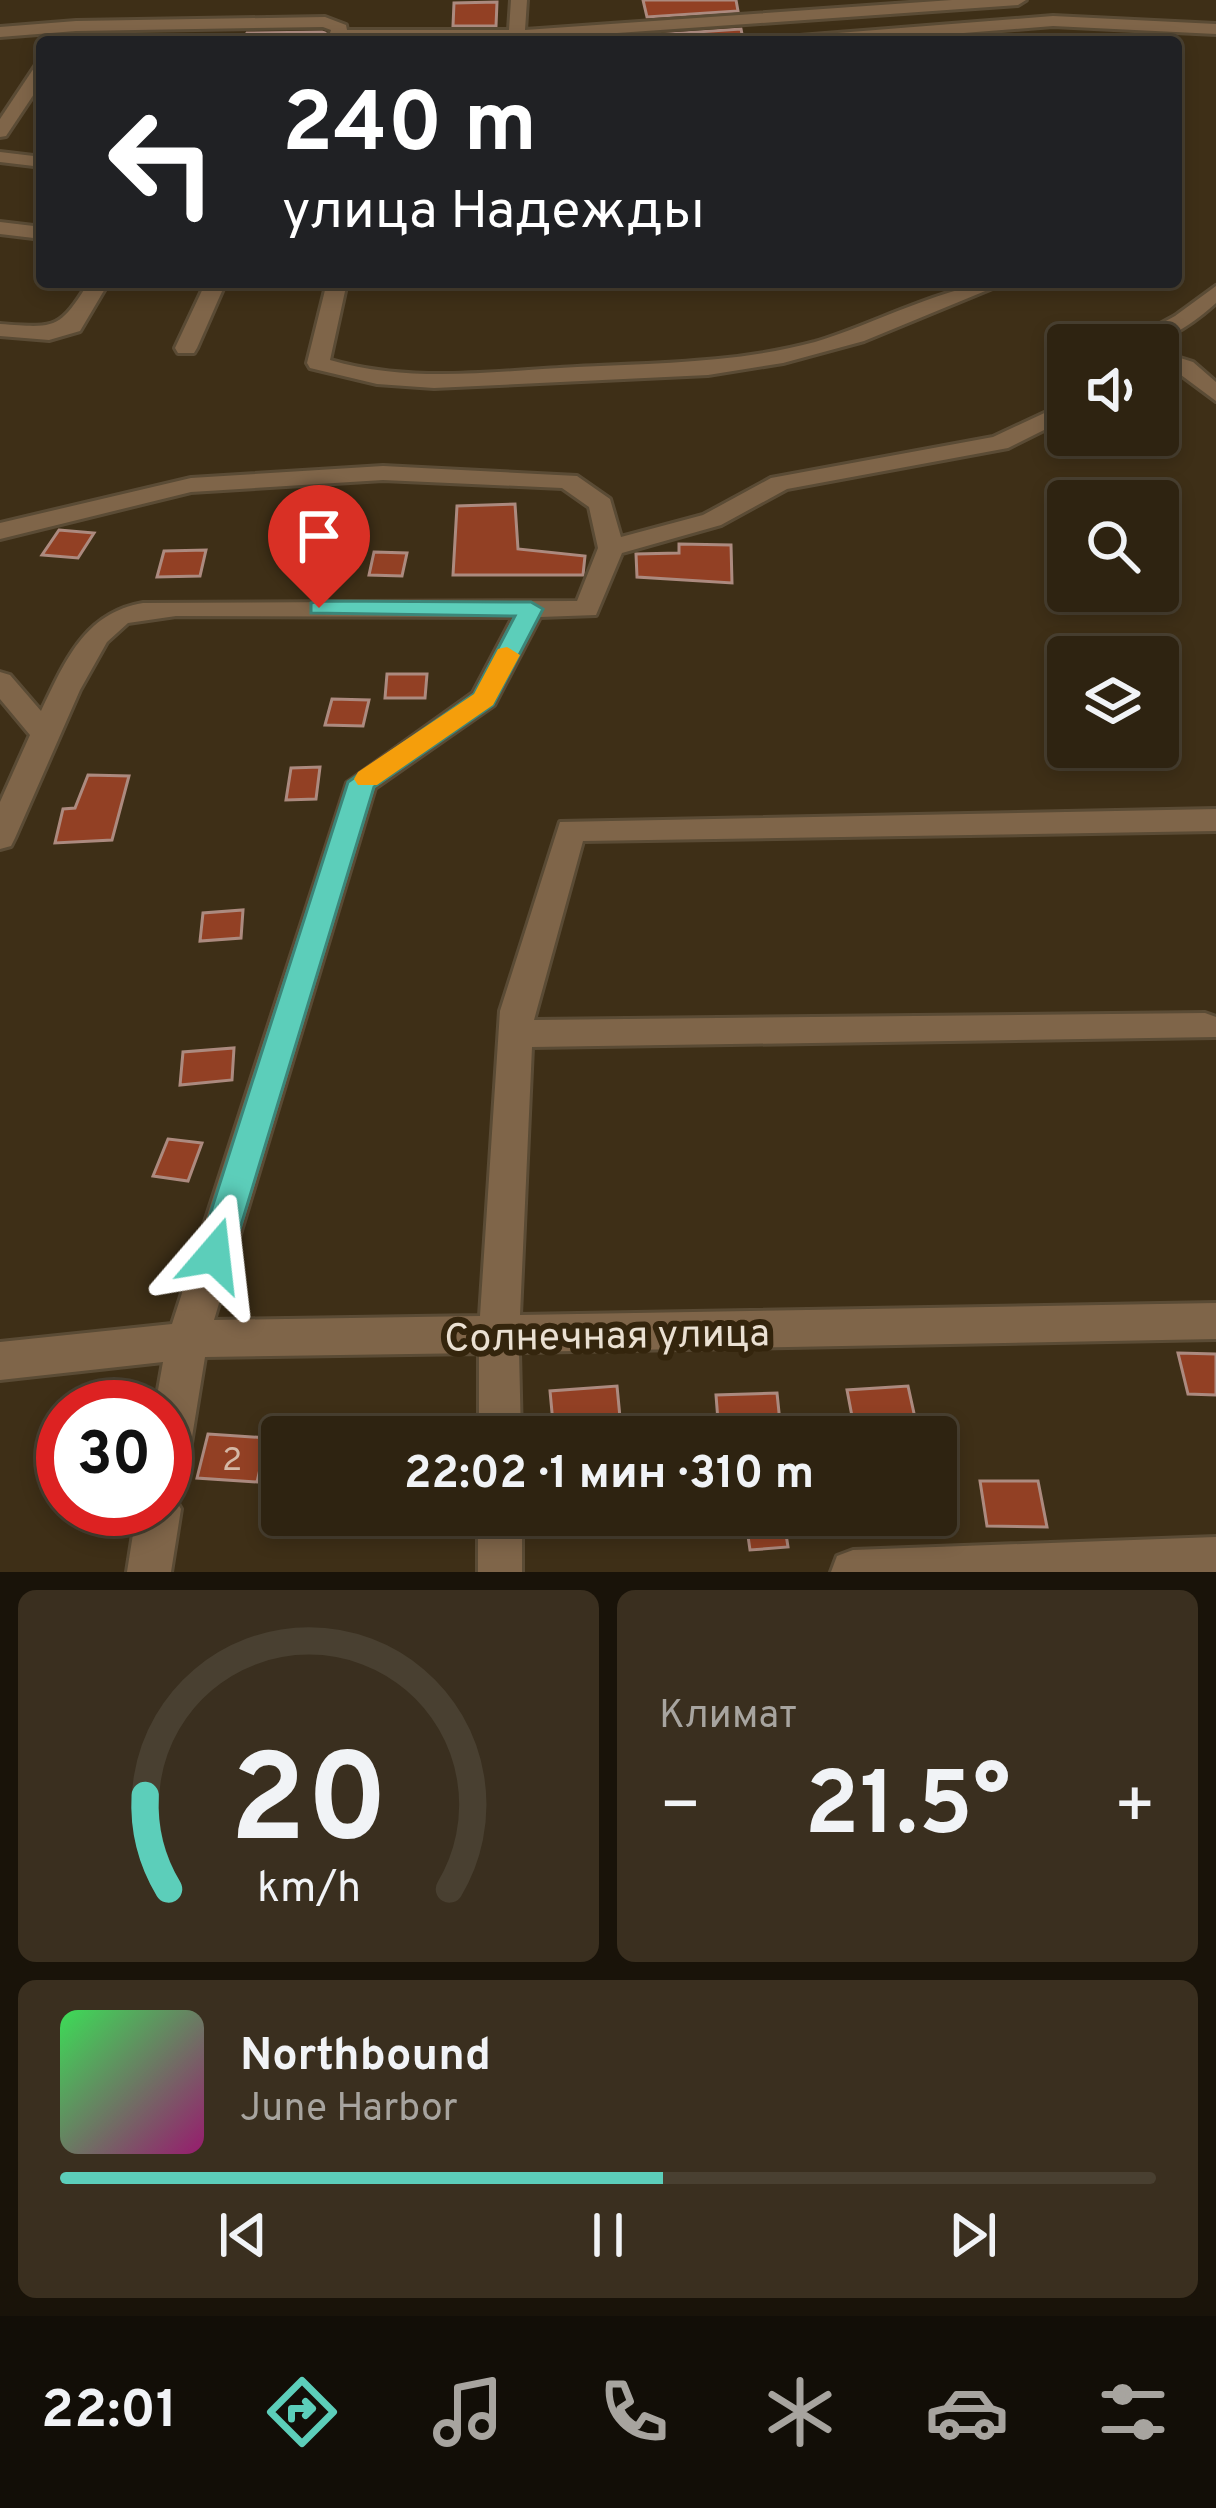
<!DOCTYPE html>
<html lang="ru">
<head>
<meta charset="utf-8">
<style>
	body { margin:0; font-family:Overpass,sans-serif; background:#3a2f1f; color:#f1f3f6; height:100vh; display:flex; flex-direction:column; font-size:45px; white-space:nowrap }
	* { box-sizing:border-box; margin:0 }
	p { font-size:39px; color:#a7a49f }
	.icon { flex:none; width:66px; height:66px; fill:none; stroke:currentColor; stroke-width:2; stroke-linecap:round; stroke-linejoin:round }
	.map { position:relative; height:1572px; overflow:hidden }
	.drawer { display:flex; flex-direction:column; gap:18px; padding:18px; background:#191309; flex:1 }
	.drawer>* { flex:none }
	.guide { position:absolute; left:36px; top:36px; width:1146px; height:252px; border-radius:12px; box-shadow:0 6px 18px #0003,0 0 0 3px #494031; background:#202124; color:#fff; overflow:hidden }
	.buttons { position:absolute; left:1047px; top:324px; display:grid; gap:24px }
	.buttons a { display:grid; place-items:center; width:132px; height:132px; border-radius:12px; background:#2e2311; box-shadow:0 6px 18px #0003,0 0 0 3px #494031; font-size:60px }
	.speed { position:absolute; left:36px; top:1380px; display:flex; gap:24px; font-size:60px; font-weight:700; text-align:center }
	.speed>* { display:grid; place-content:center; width:156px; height:156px; border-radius:50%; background:#2e2311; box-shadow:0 6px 18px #0003,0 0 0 3px #494031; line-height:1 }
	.speed .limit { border:18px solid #d22; background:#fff; color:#111 }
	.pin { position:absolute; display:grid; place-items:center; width:102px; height:102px; color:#fff; margin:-123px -51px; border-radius:50% 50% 50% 0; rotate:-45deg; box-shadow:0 0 12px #0007 }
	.pin .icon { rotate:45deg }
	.me { position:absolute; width:132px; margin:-66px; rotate:17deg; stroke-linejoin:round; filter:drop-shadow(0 0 9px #0008) }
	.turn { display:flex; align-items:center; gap:42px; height:252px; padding:0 48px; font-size:54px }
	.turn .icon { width:156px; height:156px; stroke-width:2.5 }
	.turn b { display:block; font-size:84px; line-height:102px }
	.big { font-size:90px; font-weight:700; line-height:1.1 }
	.drawer .tile { flex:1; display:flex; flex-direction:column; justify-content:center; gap:18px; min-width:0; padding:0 42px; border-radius:18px; background:#3a2f1f }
	.drawer .dial { align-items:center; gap:0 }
	.dial svg { height:312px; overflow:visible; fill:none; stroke:#494031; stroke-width:7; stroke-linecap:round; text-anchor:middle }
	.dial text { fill:#f1f3f6; stroke:none }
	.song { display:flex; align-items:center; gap:36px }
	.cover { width:144px; height:144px; border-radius:18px; background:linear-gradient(135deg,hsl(130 70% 55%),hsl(320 70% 35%)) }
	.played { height:12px; border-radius:6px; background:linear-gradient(90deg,#5cceba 55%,#494031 55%) }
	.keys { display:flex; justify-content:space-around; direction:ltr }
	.heat { display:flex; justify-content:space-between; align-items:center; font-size:66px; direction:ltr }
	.drawer .tiles { flex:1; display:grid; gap:18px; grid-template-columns:1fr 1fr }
	.tile:last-child { grid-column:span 2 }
	.trip { position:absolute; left:261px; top:1416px; width:696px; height:120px; border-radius:12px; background:#2e2311; box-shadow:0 6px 18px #0003,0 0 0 3px #494031; font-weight:700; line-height:120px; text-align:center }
	.dock { display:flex; height:192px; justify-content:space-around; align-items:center; background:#120e07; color:#a7a49f }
	.dock .icon { width:84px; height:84px }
	.dock .on { color:#5cceba }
	.dock b { font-size:54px; color:#f1f3f6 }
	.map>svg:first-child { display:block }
	.building { fill:#924024; stroke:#ac8a7f; stroke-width:3 }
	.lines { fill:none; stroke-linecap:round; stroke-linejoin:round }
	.minor-casing { stroke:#5a4b35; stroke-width:6 }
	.minor { fill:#7f6549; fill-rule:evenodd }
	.route { fill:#5cceba; stroke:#3c8679; stroke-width:3 }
	.slow { fill:#f59e0b }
	.labels { text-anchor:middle; stroke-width:12; stroke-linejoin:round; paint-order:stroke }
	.near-number-label { font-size:33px; fill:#d4b8a6 }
	.near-street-label { font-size:39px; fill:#eae0d2; stroke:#34250d }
</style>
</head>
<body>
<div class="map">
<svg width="1216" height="1572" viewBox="0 0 1216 1572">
	<rect width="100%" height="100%" fill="#3e2f17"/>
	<g class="building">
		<polygon points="643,0 736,0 738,11 647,17"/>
		<polygon points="497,2 496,26 453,26 454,3"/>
		<polygon points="741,29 743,39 717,42 654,42 652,35"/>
		<polygon points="247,33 322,32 325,33 323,42 241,42"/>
		<polygon points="515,504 518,549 585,556 583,575 453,575 457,506"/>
		<polygon points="59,530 94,533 78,558 42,555"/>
		<polygon points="679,544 731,545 732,583 637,577 636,554 679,553"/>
		<polygon points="206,550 200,576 157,577 164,551"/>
		<polygon points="374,552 407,553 402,576 369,575"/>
		<polygon points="387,674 427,674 425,698 385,698"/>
		<polygon points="332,699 369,700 363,726 325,725"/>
		<polygon points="320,767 316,799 286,800 291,768"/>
		<polygon points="88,775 129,776 112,840 55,843 63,809 75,808"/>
		<polygon points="243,910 241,938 200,941 203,913"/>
		<polygon points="234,1048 232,1080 180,1085 183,1052"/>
		<polygon points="168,1139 202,1143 188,1181 153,1176"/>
		<polygon points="1178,1353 1216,1354 1216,1395 1188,1394"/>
		<polygon points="617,1386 621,1428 554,1434 550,1391"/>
		<polygon points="908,1386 917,1427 855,1432 847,1390"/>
		<polygon points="777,1393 781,1432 719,1434 716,1395"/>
		<polygon points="208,1434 267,1438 257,1482 197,1478"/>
		<polygon points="980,1481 1038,1481 1047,1527 987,1526"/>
		<polygon points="745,1515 783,1515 788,1547 750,1550"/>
		<polygon points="862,1515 918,1515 920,1533 862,1532"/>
	</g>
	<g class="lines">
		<g class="minor-casing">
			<g id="minor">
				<polygon points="511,0 527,0 525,30 952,0 1026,0 1018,5 517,40 327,42 331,30 323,27 76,31 0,37 0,27 76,21 325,17 346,25 347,30 509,30"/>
				<polygon points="1053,16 1216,24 1216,34 1053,26 848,42 779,42 787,37"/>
				<polygon points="42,64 42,82 6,136 0,137 0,119 36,65"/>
				<polygon points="0,152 42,157 42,167 0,162"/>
				<polygon points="0,222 42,227 42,239 0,234"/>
				<path d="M89,282H109L80,331L49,340L0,336V324C56,328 59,330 89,282Z"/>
				<polygon points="206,282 226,282 197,348 194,353 178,353 175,348"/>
				<path d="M327,282H347L330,360C412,384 494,371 577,367C658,363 737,363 815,342C873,325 951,282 1007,282L864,341L783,363L708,375L434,388L377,384L310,368L307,363Z"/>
				<path d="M1216,286V303C1187,329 1161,345 1122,345L1175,316Z"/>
				<polygon points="1158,351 1193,362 1216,382 1216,401 1177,372 1158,365"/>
				<path d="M1068,402V418L1008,448L787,489L721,525L622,553L596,615L540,617L494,705L375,788L214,1320L480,1316L500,1011L560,822L1216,809V831L583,841L534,1020L1205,1013L1216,1017V1037L532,1047L520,1315L1216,1303V1339L519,1352L521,1437H479V1353L205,1357L186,1474L180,1489L171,1492L181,1509L171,1572H127L137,1509H165V1407H155L163,1362L0,1380V1342L172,1324L347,783L473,693L513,617L176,616L128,623L107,642L80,690L15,838L11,846L0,849V802L30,735L0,699V672L10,675L41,711C65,662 84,613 143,603L577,601L598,548L589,507L562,488L383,480L191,492L0,539V523L191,478L383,466L577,476L610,499L621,537L703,515L771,478L993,437Z"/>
				<rect x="478" y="1515" width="44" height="57"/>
				<polygon points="1216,1537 1216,1572 831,1572 837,1556 853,1550"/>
			</g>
		</g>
		<use href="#minor" class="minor"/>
	</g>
	<polygon class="route" points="319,601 531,602 543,609 493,705 374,787 232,1255 227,1266 214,1270 202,1266 197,1255 348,782 474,694 515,616 311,613 311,603"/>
	<polygon class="slow" points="507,647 520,655 493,705 377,785 358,785 354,779 358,772 474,694 498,649"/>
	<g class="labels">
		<g class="near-number-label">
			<text x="232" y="1470">2</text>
		</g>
		<g class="near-street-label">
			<text transform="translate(607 1334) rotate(-1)" y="14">Солнечная улица</text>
		</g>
	</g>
</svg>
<div class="buttons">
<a><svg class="icon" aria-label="sound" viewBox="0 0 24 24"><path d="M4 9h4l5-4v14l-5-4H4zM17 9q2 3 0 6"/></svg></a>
<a><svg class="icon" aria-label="search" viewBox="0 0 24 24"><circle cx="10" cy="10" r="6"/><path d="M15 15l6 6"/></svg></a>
<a><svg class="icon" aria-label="layers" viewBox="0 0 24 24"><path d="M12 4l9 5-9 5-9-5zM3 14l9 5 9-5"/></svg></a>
</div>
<div class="speed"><div class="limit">30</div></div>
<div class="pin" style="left:319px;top:608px;background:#d93025"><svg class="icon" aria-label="arrive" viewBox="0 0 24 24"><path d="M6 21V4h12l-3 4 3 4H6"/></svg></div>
<svg class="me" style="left:214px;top:1255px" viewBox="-20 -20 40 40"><path d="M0-17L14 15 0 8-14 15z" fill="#5cceba" stroke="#fff" stroke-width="4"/></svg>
<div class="trip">22:02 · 1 мин · 310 m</div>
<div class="guide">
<div class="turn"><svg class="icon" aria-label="left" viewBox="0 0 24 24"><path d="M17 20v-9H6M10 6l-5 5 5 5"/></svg><div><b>240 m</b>улица Надежды</div></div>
</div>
</div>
<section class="drawer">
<div class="tiles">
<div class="tile dial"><svg viewBox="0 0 100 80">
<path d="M14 69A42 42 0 1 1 86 69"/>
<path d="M14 69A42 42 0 0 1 8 45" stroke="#5cceba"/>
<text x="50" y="56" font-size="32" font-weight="700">20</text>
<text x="50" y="72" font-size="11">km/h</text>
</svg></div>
<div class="tile"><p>Климат</p>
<div class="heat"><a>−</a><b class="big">21.5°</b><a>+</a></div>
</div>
<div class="tile">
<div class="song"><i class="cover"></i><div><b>Northbound</b><p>June Harbor</p></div></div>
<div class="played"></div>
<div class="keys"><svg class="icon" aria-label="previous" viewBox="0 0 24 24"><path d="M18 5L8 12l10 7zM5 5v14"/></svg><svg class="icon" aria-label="pause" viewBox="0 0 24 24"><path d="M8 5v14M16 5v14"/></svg><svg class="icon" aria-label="next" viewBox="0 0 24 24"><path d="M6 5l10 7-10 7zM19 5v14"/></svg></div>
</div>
</div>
</section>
<nav class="dock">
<b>22:01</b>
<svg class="icon on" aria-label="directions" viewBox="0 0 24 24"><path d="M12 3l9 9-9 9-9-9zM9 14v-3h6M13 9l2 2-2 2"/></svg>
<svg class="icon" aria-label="music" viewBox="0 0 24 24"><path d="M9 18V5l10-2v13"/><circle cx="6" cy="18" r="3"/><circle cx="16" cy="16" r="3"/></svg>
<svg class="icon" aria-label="phone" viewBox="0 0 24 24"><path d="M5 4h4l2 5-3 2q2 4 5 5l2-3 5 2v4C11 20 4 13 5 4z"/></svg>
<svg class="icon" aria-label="climate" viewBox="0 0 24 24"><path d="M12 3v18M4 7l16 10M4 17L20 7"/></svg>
<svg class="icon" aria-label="car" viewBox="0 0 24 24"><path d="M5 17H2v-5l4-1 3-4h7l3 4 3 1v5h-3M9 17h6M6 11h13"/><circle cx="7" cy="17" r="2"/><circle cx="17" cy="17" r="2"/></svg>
<svg class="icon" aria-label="filters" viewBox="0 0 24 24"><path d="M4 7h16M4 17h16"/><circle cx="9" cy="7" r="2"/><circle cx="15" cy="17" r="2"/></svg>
</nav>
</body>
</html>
